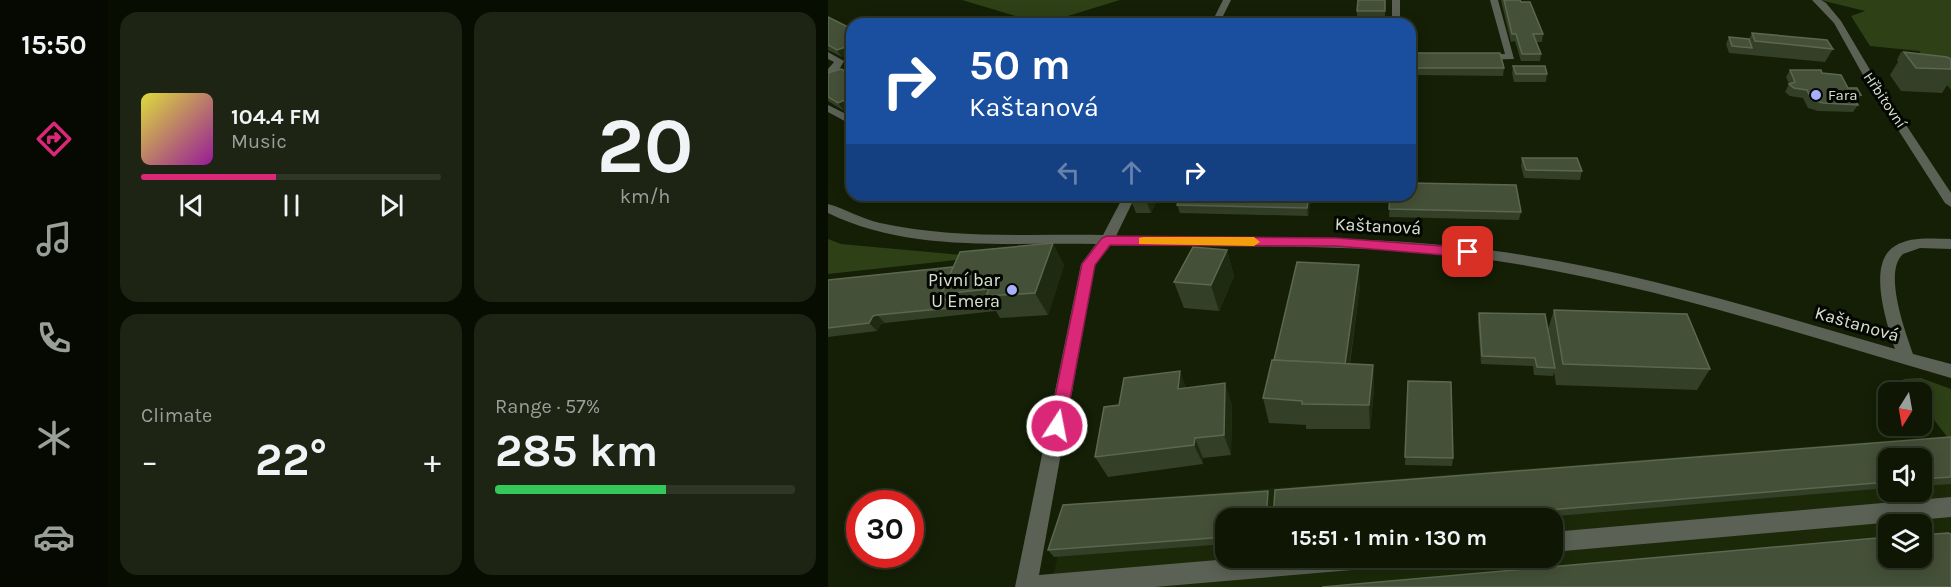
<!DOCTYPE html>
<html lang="en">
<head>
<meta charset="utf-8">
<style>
	body { margin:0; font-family:Karla,sans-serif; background:#1d2413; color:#f1f3f6; height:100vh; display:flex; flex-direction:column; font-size:22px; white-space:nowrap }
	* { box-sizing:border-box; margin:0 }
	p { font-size:20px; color:#9b9f9a }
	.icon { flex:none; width:33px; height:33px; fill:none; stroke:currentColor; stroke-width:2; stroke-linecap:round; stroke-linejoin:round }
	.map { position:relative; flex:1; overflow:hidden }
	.panel { display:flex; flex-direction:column; gap:12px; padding:12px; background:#080d02; width:720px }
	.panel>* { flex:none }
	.top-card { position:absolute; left:18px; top:18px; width:570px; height:183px; border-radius:18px; box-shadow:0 3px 15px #0003,0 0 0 2px #2f3626; background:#1a4fa0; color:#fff; overflow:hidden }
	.needle { width:39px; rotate:191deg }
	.buttons { position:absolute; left:1050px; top:382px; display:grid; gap:12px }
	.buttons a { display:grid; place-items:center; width:54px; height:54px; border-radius:12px; background:#0f1704; box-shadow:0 3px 15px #0003,0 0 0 2px #2f3626; font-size:30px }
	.speed { position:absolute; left:18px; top:490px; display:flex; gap:12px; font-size:30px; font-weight:700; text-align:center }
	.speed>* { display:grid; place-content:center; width:78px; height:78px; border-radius:50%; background:#0f1704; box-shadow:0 3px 15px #0003,0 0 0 2px #2f3626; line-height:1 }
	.speed .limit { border:9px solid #d22; background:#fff; color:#111 }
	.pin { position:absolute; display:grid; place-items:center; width:51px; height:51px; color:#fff; margin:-26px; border-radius:12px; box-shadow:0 3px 9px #0006 }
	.me { position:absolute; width:66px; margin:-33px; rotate:11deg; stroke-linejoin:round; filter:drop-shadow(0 0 4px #0008) }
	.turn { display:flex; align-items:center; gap:21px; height:126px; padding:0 24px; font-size:27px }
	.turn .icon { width:78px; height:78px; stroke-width:2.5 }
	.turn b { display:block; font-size:42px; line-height:51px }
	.lanes { display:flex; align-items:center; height:57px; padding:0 24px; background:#0003; justify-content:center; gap:30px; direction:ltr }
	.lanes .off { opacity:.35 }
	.big { font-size:45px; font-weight:700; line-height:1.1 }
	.panel .widget { flex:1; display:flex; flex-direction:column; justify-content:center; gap:9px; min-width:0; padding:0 21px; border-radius:18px; background:#1d2413 }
	.panel .dial { align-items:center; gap:0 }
	.dial b { font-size:78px; line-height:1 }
	.song { display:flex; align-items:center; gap:18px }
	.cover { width:72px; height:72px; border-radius:9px; background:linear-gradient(135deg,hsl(60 70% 55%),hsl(300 70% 35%)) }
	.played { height:6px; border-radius:3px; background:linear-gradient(90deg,#db2777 45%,#2f3626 45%) }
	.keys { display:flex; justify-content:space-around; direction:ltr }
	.heat { display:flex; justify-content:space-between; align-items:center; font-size:33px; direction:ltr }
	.charge { height:9px; border-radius:4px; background:linear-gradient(90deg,#34c759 57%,#2f3626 0) }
	.panel .tiles { flex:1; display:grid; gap:12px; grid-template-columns:repeat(2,1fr) }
	.trip { position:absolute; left:387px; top:508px; width:348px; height:60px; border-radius:18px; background:#0f1704; box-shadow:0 3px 15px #0003,0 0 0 2px #2f3626; font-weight:700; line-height:60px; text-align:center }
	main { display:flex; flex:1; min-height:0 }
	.tab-bar { display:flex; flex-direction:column; width:108px; justify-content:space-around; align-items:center; background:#060902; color:#9b9f9a }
	.tab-bar .icon { width:42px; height:42px }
	.tab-bar .active { color:#db2777 }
	.tab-bar b { font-size:27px; color:#f1f3f6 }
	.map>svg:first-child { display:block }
	.built { fill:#1b2908; fill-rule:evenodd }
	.green { fill:#2e4015 }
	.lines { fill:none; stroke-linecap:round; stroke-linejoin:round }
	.minor { fill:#5b6155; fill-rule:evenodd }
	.wall { fill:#333f26 }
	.shaded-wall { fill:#1f2b11 }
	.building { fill:#455038; stroke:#5c6750; stroke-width:1.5 }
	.route { fill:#db2777; stroke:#8e194d; stroke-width:1.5 }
	.slow { fill:#f59e0b }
	.poi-dot { fill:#a8b0fc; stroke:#040701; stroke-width:2 }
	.labels { text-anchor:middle; stroke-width:6; stroke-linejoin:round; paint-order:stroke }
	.far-poi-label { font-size:15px; fill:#d8e0d0; stroke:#040701; text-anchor:start }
	.far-street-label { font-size:15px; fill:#d8e0d0; stroke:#040701 }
	.street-label { font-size:18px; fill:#d8e0d0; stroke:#040701 }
	.poi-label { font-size:18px; fill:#d8e0d0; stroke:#040701; text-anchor:end }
</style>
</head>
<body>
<main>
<nav class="tab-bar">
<b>15:50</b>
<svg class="icon active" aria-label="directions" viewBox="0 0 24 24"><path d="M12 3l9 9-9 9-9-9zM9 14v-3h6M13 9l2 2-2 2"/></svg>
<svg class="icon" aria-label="music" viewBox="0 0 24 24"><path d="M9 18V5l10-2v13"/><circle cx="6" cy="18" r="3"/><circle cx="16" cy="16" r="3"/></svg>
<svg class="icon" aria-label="phone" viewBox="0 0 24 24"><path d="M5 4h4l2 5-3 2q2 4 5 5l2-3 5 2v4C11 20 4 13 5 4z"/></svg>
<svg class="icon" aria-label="climate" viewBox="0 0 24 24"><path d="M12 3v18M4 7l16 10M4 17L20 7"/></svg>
<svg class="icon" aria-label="car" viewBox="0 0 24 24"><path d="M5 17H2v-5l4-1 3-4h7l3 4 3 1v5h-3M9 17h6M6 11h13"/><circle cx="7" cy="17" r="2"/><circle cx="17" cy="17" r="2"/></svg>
</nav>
<section class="panel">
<div class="tiles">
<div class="widget">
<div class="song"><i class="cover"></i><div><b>104.4 FM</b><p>Music</p></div></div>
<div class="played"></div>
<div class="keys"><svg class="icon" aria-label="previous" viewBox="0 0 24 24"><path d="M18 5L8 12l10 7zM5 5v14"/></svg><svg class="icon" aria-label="pause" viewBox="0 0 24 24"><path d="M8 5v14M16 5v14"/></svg><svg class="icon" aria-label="next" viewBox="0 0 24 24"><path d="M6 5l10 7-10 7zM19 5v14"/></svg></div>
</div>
<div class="widget dial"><b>20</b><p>km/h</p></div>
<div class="widget"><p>Climate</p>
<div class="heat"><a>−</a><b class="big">22°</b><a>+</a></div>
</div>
<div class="widget"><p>Range · 57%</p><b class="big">285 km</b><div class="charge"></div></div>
</div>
</section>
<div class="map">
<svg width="1123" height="587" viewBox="0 0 1123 587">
	<rect width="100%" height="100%" fill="#141f06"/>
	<path class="built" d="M1118,436L1123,442V587H223L241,504ZM1060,459H1094V492H1060ZM398,519H724V558H398ZM1060,525H1094V558H1060Z"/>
	<g class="green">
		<polygon points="134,0 292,0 214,24"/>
		<polygon points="992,0 1123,0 1123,90 1091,51 1042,46 1023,16 1037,11"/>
		<polygon points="0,239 13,244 156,257 0,274"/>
		<polygon points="1093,378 1123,389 1123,442 1094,404 1094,393 1086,393 1075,379"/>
	</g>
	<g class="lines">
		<g class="minor">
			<polygon points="395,0 403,0 393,20 564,20 564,0 572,0 572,24 383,24"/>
			<polygon points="662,0 670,0 686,59 654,60 649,57 654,54 677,54"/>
			<polygon points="984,0 993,0 998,3 1013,21 1045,75 1123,193 1123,207 1117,203 1035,75 1006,23"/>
			<polygon points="0,52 16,61 11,70 0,76 0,69 6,62 0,59"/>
			<polygon points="0,105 24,117 24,125 0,112"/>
			<path d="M296,195H308L288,236C412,238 537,234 660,250C799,268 933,310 1067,349C1059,324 1038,263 1067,246C1083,236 1105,239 1123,239V249L1092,248L1075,254C1055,272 1077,331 1085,354L1123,364V378C972,334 820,283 663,260C537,242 409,248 283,245L267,265L211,575L413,558H547L544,566L536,569L327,587H187L253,264L268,244C181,242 81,253 0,213V204C18,209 34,219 52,223C124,239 201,234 275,235Z"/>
			<polygon points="1123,497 1123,517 724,552 724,532"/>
		</g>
	</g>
	<g class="wall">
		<polygon points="557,0 557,18 529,18 529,11"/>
		<polygon points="673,0 692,0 715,34 714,42 708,42 713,54 712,61 693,61 687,41 683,42"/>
		<polygon points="0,17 14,57 0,50"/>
		<polygon points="924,33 1005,49 997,62 901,53 898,44 901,37 921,39"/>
		<polygon points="1073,52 1076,52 1123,59 1123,79 1114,93 1073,91 1062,75 1070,62 1069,60"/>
		<polygon points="584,53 676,68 675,76 585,75"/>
		<polygon points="24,58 24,70 22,68 17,61"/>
		<polygon points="685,66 719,74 718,82 686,82 684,73"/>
		<polygon points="962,70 994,73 1033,95 1029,103 1030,105 1025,112 990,111 980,108 975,98 962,96 957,92 961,84 958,77"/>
		<polygon points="0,73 16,111 0,101"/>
		<polygon points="694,158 754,171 752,180 696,178 693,166"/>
		<polygon points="301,195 328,195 329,200 323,213 308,213"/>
		<polygon points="353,195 484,195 480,216 352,213 349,205"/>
		<polygon points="562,195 693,212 691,220 561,217"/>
		<polygon points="399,250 406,276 391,311 356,308 346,282"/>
		<polygon points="236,265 220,315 172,318 168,311 57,323 53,324 49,331 0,337 0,280"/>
		<polygon points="532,286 522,364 545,365 546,390 542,429 478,429 478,425 441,423 435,398 446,360"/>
		<polygon points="726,310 882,369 869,390 728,385 726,372 725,376 706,375 705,366 653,364 650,321 651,313 720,329"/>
		<polygon points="580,381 625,458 624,466 577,465"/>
		<polygon points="358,388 404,404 403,455 375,458 375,464 280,477 267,457 291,405"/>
		<polygon points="1123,437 1123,484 1094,486 1094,459 1060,459 1060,488 693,519 445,519"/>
		<polygon points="442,498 441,519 398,519 398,544 226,557 220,550"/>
	</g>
	<g class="shaded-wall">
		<polygon points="24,45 24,54 14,57 9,50"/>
		<polygon points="24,97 24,107 16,111 10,103"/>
		<polygon points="316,195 328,195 329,200 323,213"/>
		<polygon points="481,195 484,195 480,216 479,208"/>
		<polygon points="225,243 236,265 220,315 207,293"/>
		<polygon points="399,250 406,276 391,311 383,285"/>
		<polygon points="531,265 532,286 518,389 516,368"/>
		<polygon points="49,315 57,323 53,324 49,331 41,323 45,316"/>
		<polygon points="545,365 546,390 542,429 541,405"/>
		<polygon points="352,371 360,392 350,389"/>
		<polygon points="397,383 404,404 403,455 396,435"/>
		<polygon points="367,438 375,458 375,464 366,445"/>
		<polygon points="440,491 442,498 441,519 438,519"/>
	</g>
	<g class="building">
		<polygon points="530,0 557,0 557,11 529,11"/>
		<polygon points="676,0 692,0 693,2 702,2 715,34 705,34 713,54 694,54 688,34 684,34"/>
		<polygon points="0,17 24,29 24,45 9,50 0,45"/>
		<rect x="527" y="23" width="30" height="1"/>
		<polygon points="924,33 999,40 1005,49 927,41"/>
		<polygon points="901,37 921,39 924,48 904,46"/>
		<polygon points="1076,52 1119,57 1123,59 1123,69 1088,68"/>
		<polygon points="584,53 672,53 676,68 585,68"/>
		<polygon points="24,58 24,64 17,61"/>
		<polygon points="685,66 717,66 719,74 688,74"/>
		<polygon points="13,69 24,75 24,97 10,103 0,97 0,73"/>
		<polygon points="962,70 993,70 994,73 1013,75 1020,88 1029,88 1033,95 1024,94 1030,105 995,103 984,100 979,90 966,88 961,84 967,82"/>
		<polygon points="694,158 749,158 754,171 698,170"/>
		<polygon points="582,183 688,185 693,212 561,209 562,195 582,195"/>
		<polygon points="353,195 481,195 479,208 349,205"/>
		<polygon points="225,243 207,293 158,296 161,289 113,294 132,252"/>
		<polygon points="365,247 399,250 383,285 346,282"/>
		<polygon points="469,262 531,265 517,364 446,360"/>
		<polygon points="125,267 113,294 123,307 122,308 49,315 45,316 41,323 0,328 0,280"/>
		<polygon points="726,310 859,314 882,369 735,364"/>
		<polygon points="651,313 717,314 727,368 709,367 707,358 654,356"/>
		<polygon points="444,360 545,365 541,405 474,404 474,401 435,398"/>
		<polygon points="352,371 350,389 397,383 396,435 367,438 366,445 267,457 276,407 291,405 296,378"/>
		<polygon points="580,381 623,382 625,458 577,457"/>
		<polygon points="1123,437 1123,477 1094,479 1094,459 1060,459 1060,482 610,519 445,519 447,490"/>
		<polygon points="440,491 438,519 398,519 398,537 220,550 235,505"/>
		<polygon points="1120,533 1123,534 1123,587 494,587 1060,537 1060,558 1094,558 1094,535"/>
	</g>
	<polygon class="route" points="279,236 508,238 640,248 646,252 640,257 508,246 282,245 267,265 237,426 235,431 223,431 221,426 254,264 274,238"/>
	<polygon class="slow" points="315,237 426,237 432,242 426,246 311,244 311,238"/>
	<g class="poi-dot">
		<circle cx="988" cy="95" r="6"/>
		<circle cx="184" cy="290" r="6"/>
	</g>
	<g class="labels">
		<g class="far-poi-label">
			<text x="1000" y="100">Fara</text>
		</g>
		<g class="far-street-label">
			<text transform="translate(1057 100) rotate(56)" y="5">Hřbitovní</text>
		</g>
		<g class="street-label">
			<text transform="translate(550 226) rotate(3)" y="6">Kaštanová</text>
			<text transform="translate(1029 324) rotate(16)" y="6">Kaštanová</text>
		</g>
		<g class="poi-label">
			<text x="172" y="286">Pivní bar<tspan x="172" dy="21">U Emera</tspan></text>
		</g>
	</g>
</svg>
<div class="buttons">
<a><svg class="needle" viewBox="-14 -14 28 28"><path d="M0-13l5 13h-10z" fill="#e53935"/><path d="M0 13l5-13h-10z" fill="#9b9f9a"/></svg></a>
<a><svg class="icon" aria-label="sound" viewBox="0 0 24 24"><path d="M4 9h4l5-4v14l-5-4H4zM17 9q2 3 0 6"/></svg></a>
<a><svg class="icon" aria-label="layers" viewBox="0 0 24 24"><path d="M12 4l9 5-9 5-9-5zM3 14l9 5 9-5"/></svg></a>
</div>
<div class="speed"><div class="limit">30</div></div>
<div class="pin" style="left:640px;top:252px;background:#d93025"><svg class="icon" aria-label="arrive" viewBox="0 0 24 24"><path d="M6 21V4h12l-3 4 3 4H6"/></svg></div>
<svg class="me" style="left:229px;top:426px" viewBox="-20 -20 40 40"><circle r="17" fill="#db2777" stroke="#fff" stroke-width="3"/><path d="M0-11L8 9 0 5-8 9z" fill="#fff"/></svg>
<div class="trip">15:51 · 1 min · 130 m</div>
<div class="top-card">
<div class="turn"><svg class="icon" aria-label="right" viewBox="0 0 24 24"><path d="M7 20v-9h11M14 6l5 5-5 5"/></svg><div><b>50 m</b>Kaštanová</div></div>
<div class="lanes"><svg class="icon off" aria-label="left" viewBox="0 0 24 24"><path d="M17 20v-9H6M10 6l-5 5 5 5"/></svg><svg class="icon off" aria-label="ahead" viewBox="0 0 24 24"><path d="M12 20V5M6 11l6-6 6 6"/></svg><svg class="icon" aria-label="right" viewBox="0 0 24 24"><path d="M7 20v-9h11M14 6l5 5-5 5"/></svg></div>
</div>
</div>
</main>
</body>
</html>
